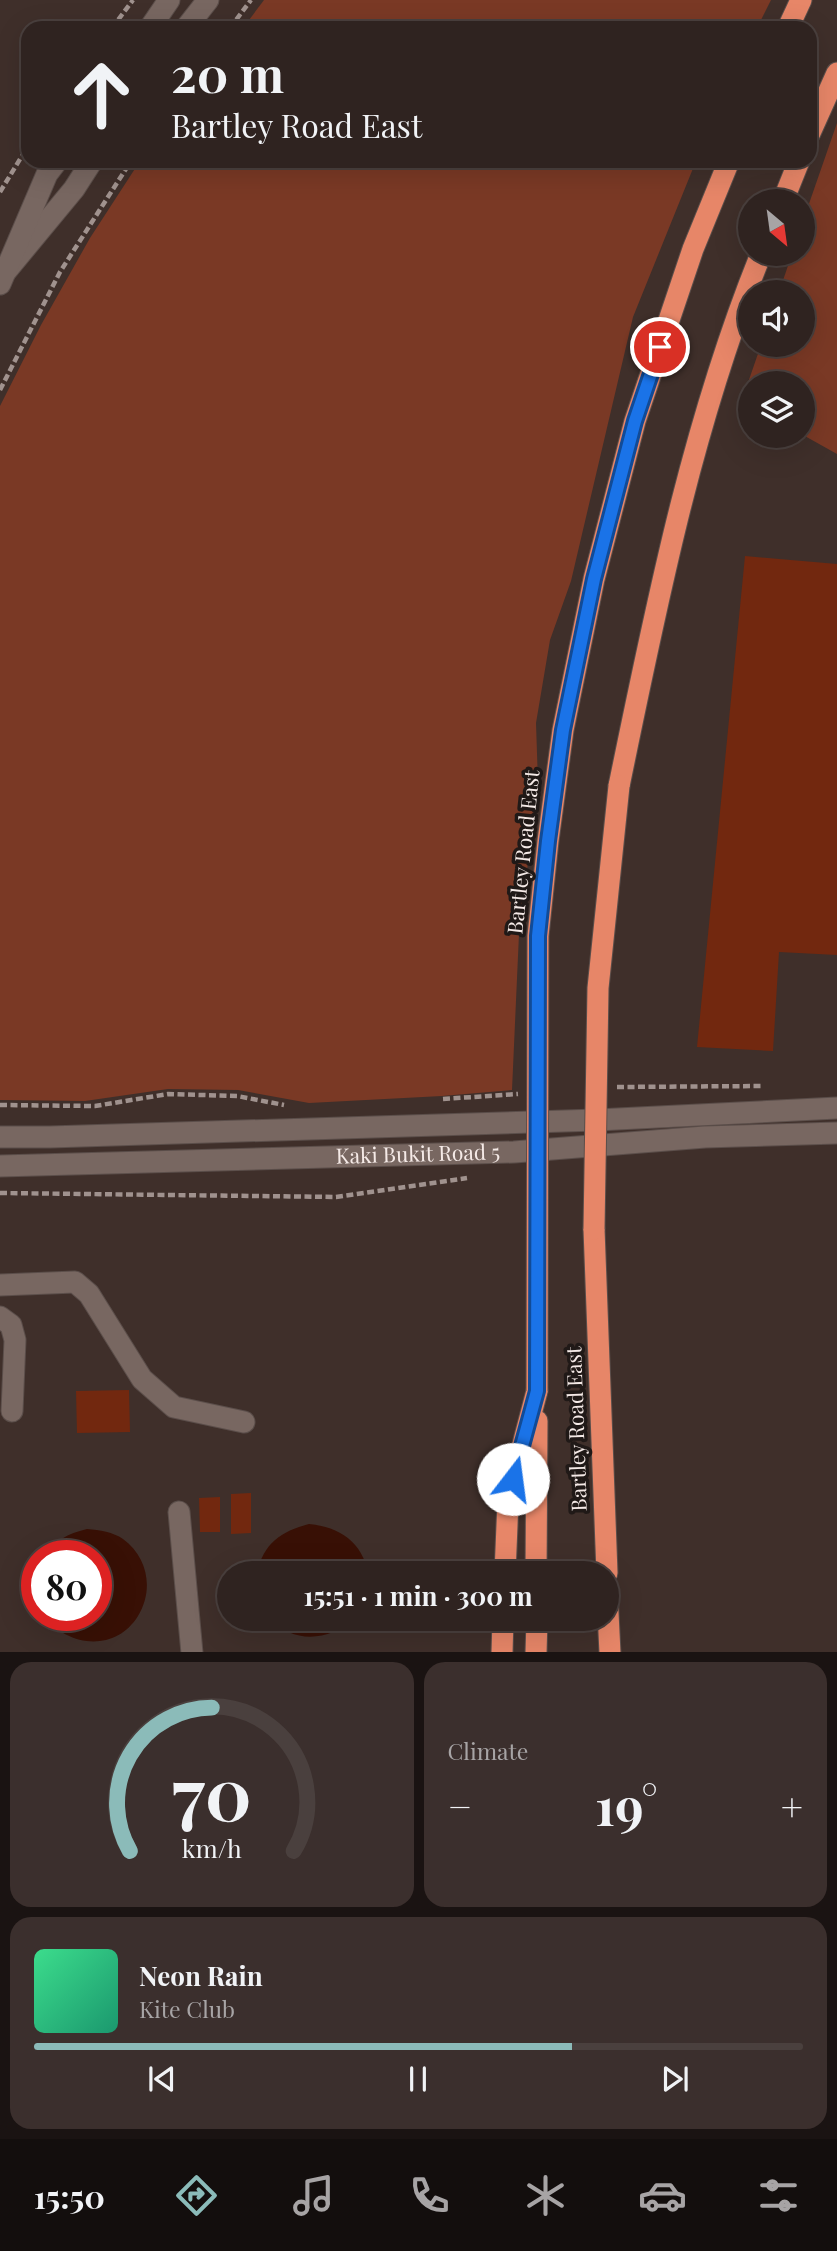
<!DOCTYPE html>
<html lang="en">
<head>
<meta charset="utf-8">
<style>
	body { margin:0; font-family:"Playfair Display",serif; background:#3b2f2d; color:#f1f3f6; height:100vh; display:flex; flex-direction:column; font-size:26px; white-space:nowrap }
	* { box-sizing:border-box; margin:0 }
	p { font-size:23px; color:#a7a4a5 }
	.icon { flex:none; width:38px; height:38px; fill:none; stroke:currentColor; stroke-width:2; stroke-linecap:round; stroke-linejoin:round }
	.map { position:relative; height:1652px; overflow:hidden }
	.details { display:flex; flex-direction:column; gap:10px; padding:10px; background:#1a1312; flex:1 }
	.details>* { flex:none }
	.banner { position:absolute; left:21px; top:21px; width:796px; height:147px; border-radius:21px; box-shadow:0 7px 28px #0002,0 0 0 2px #4a403e; background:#2f2320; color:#f1f3f6; overflow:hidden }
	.needle { width:46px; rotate:151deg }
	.buttons { position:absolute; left:738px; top:189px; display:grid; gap:14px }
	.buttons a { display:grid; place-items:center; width:77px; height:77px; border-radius:50%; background:#2f2320; box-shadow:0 7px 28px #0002,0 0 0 2px #4a403e; font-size:35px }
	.speed { position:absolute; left:21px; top:1540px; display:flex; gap:14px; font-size:35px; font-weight:700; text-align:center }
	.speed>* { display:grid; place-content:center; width:91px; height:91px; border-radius:50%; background:#2f2320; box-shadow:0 7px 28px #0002,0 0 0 2px #4a403e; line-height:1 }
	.speed .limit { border:10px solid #d22; background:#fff; color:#111 }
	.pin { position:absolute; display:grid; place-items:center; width:60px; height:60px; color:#fff; margin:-30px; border:4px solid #fff; border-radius:50%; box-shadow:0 2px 7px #0007 }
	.me { position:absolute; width:77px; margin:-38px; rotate:15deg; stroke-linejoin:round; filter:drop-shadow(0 0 5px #0008) }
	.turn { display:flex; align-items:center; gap:24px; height:147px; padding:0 35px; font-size:32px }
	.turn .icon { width:91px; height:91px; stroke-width:2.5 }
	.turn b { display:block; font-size:49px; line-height:60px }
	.big { font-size:52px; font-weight:700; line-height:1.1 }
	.details .card { flex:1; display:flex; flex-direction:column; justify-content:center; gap:10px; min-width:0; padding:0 24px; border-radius:21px; background:#3b2f2d }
	.details .dial { align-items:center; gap:0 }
	.dial svg { height:182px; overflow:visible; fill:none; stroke:#4a403e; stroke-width:7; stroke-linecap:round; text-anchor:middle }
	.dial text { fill:#f1f3f6; stroke:none }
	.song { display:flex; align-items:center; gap:21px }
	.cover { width:84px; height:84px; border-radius:10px; background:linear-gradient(135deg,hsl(150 70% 55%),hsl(160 70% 35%)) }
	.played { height:7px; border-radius:4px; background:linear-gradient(90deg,#8bbbb9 70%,#4a403e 70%) }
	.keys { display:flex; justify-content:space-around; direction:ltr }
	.heat { display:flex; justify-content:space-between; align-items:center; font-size:38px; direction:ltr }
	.details .tiles { flex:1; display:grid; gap:10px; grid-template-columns:1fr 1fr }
	.card:last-child { grid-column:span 2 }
	.trip { position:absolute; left:217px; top:1561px; width:402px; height:70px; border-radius:35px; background:#2f2320; box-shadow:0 7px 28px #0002,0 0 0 2px #4a403e; font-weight:700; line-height:70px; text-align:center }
	.menu { display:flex; height:112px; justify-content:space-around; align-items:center; background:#130e0d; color:#a7a4a5 }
	.menu .icon { width:49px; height:49px }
	.menu .on { color:#8bbbb9 }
	.menu b { font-size:32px; color:#f1f3f6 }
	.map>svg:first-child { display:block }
	.green { fill:#7a3925 }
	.water { fill:#381005 }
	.building { fill:#72280f }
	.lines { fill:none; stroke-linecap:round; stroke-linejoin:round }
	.minor-casing { stroke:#5b4e4a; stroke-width:23 }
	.highway-casing { stroke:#5b4e4a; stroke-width:23 }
	.path { stroke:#a0928e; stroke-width:4.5; stroke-dasharray:7 3.5; stroke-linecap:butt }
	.minor { stroke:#786761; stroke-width:21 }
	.highway { stroke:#e78668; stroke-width:21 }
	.highway-bridge-casing { stroke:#5b4e4a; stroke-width:23; stroke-linecap:butt }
	.highway-bridge { stroke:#e78668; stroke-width:21 }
	.route-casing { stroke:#114b97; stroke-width:18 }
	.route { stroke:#1a73e8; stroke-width:12 }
	.labels { text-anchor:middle; stroke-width:7; stroke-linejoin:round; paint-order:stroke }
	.street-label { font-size:21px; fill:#f5eae7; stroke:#201917 }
</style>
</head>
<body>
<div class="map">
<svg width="837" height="1653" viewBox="0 0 837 1653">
	<rect width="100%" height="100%" fill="#3f2f2a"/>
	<g class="green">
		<polygon points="264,0 771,0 757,28 243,28"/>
		<polygon points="837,123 837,454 803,435 803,383 751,383 751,405 742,400 761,345 803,345 803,292 779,292 792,254 803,254 803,221"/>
		<polygon points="140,161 696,161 633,317 571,581 550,640 536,723 538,783 519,934 512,1090 442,1096 309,1103 238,1090 168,1089 85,1101 0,1100 0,406 41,325 90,238"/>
	</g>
	<g class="water">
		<path d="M309,1524C340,1527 362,1542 368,1573H257C263,1544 281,1531 309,1524Z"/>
		<path d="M87,1529C100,1530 113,1532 123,1539C148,1557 154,1590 138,1616C115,1653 67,1647 43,1615H96V1556H43C56,1540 67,1534 87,1529Z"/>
		<path d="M271,1619H353C331,1641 292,1644 271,1619Z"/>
	</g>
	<g class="building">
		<polygon points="745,556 837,564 837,955 779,952 773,1051 697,1047"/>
		<polygon points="129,1390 130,1432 77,1433 76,1391"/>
		<polygon points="251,1493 251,1533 231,1534 231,1494"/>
		<polygon points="220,1497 220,1532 200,1532 199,1498"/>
	</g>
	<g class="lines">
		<g class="minor-casing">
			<g id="minor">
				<polyline points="150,28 169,0"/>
				<polyline points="186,28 208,0"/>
				<polyline points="7,270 74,189 92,161"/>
				<polyline points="0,284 47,174 57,161"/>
				<polyline points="0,1137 50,1137 597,1120 837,1108"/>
				<path id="s1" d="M0,1166L514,1152L705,1137L837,1133"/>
				<polyline points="0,1285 75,1282 89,1294 142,1379 174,1407 244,1422"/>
				<polyline points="0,1317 11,1325 15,1340 12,1411"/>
				<polyline points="179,1512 192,1653"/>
			</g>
		</g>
		<g class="highway-casing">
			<g id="highway">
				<polyline points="788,28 801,0"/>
				<polyline points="810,133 837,73"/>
				<polyline points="783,201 799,161"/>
				<path d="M619,786C656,607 692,424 761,254"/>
				<polyline points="594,1229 607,1573"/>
				<polyline points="505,1573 508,1501 537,1391"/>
				<polyline points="536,1573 537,1421"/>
				<polyline points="607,1592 610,1653"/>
				<polyline points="502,1653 503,1619"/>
				<polyline points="536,1653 537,1619"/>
			</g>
		</g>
		<g class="path">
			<polyline points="112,28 133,0"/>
			<polyline points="230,28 251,0"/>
			<polyline points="0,192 28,146"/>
			<polyline points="0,390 60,272 131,161"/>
			<polyline points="617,1087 762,1086"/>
			<polyline points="443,1099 518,1094"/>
			<polyline points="0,1105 95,1106 168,1094 237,1096 284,1105"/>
			<polyline points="0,1193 336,1197 467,1178"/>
		</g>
		<use href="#minor" class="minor"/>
		<use href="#highway" class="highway"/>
		<g class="highway-bridge-casing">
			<g id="highway-bridge">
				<polyline points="594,1229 598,988 619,786"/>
				<polyline points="537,1391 538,936 548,841 563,730 594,579 635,421 693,249 729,161"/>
			</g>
		</g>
		<use href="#highway-bridge" class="highway-bridge"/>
	</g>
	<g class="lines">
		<g class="route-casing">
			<polyline id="route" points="513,1479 537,1391 538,936 548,841 563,730 594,579 635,421 660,347"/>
		</g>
		<use href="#route" class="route"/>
	</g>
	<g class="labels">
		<g class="street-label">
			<text transform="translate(524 852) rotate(-84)" y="7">Bartley Road East</text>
			<text dy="7" stroke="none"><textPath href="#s1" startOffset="418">Kaki Bukit Road 5</textPath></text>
			<text transform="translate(577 1429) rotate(-92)" y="7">Bartley Road East</text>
		</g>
	</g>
</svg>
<div class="buttons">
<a><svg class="needle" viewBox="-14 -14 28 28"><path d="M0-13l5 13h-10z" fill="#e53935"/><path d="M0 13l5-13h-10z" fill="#a7a4a5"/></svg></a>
<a><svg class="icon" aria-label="sound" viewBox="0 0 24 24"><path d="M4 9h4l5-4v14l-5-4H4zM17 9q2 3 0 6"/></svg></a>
<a><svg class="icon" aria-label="layers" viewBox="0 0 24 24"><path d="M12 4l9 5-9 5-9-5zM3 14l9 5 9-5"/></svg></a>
</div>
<div class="speed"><div class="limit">80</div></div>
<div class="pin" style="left:660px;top:347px;background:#d93025"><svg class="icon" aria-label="arrive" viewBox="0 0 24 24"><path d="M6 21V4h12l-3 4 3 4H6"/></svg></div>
<svg class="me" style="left:513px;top:1479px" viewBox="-20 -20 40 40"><circle r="19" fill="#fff"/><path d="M0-13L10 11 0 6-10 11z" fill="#1a73e8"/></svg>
<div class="trip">15:51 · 1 min · 300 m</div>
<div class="banner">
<div class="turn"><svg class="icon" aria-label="ahead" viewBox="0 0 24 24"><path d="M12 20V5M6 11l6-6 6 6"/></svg><div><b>20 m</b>Bartley Road East</div></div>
</div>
</div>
<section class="details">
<div class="tiles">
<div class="card dial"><svg viewBox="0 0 100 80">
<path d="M14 69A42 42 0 1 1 86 69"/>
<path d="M14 69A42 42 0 0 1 50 6" stroke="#8bbbb9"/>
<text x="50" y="56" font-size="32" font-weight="700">70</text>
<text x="50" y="72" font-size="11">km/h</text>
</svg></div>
<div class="card"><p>Climate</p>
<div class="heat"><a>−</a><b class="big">19°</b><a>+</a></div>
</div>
<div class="card">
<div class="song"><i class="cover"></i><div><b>Neon Rain</b><p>Kite Club</p></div></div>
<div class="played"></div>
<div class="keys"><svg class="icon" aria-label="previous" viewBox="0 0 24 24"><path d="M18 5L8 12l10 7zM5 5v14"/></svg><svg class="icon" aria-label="pause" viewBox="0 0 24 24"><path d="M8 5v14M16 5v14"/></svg><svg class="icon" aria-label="next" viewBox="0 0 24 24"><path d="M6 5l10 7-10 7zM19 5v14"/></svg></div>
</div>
</div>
</section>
<nav class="menu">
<b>15:50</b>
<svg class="icon on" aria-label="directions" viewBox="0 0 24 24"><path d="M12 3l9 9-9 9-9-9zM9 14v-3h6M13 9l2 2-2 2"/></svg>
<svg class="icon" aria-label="music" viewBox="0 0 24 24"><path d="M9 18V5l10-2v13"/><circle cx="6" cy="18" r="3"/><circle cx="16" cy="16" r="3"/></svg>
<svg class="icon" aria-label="phone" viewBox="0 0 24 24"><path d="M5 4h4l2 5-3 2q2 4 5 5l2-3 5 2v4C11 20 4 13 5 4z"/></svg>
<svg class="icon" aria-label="climate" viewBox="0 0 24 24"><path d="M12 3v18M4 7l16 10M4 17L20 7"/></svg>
<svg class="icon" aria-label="car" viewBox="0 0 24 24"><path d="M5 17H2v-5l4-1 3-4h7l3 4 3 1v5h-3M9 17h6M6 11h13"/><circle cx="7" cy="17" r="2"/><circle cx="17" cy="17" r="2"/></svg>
<svg class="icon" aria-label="filters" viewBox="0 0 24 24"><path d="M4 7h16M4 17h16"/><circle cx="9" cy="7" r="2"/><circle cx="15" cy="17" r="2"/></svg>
</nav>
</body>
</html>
